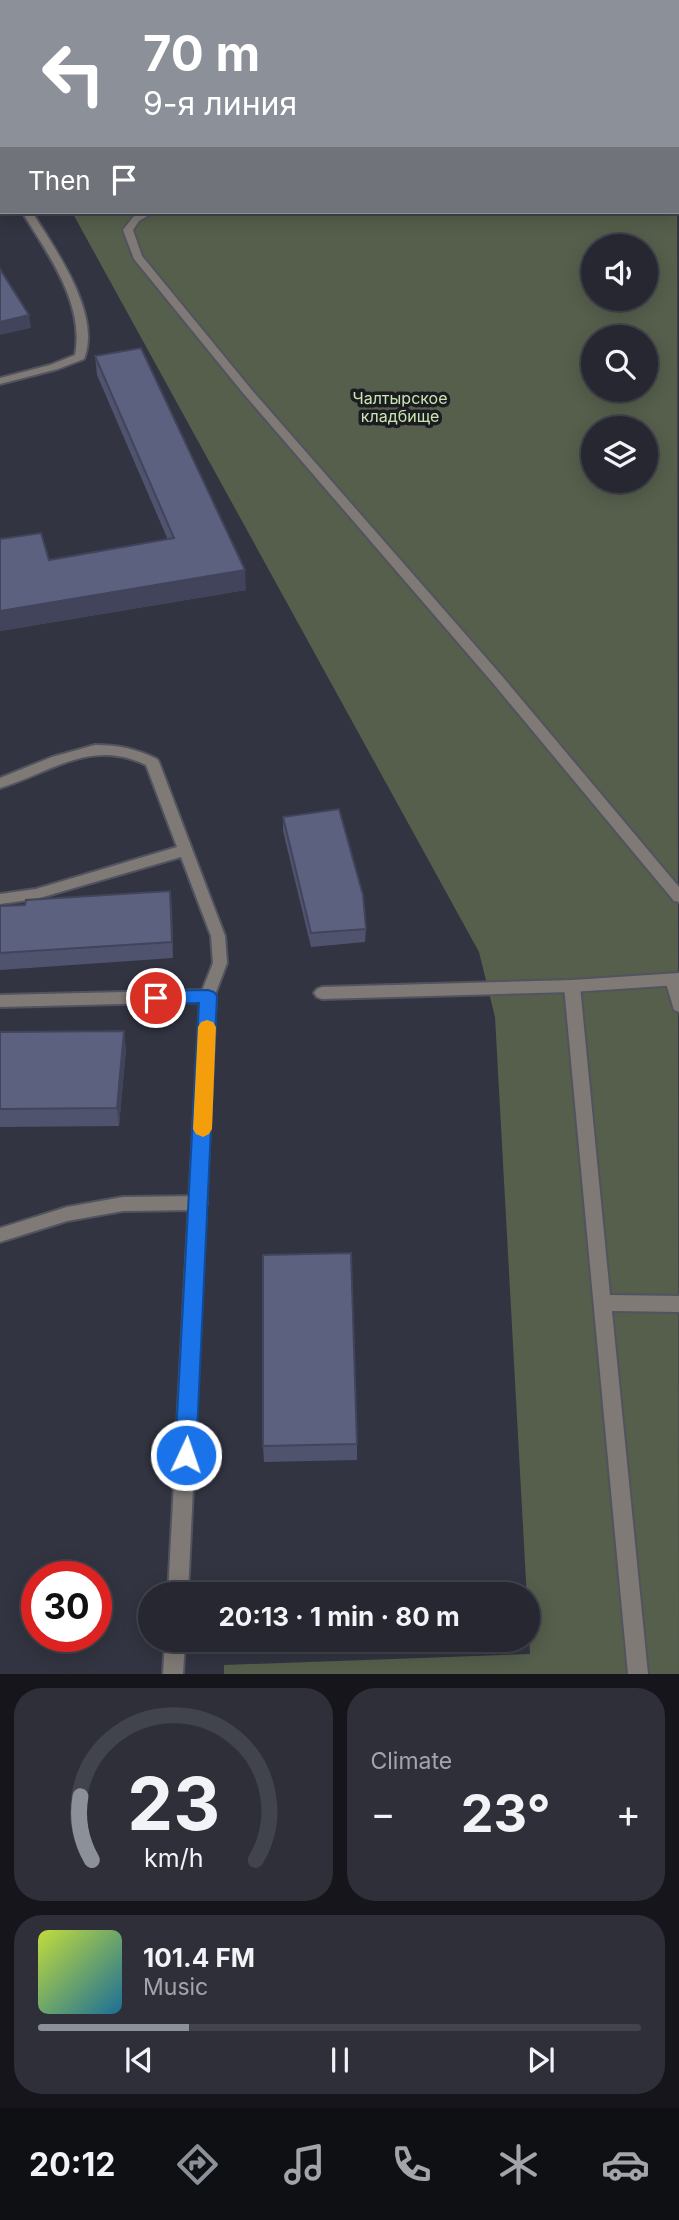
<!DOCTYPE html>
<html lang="en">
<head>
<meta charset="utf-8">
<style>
	body { margin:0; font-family:Inter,sans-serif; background:#2e2f39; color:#f1f3f6; height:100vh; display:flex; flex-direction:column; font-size:26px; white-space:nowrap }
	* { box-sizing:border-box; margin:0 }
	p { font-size:23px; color:#a4a5ab }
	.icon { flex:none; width:38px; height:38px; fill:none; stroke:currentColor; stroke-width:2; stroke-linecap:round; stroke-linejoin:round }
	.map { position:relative; height:1674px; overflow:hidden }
	.sheet { display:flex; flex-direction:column; gap:14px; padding:14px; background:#15151b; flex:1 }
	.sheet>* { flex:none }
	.top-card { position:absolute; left:0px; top:0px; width:679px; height:214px; box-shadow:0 4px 18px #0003,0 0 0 2px #42444d; background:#8c9099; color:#fff; overflow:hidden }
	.tools { position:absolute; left:581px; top:234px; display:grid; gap:14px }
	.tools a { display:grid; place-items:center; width:77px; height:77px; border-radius:50%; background:#262731; box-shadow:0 4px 18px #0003,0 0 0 2px #42444d; font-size:35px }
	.speed { position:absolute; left:21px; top:1561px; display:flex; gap:14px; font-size:35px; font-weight:700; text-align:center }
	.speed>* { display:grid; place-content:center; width:91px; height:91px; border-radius:50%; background:#262731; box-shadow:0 4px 18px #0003,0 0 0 2px #42444d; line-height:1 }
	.speed .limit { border:10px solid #d22; background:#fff; color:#111 }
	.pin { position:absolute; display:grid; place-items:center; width:60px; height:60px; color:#fff; margin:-30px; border:4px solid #fff; border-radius:50%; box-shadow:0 2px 7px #0007 }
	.me { position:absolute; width:77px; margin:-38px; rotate:3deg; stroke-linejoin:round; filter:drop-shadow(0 0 5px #0008) }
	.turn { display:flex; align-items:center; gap:24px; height:147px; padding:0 28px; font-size:32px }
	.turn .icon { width:91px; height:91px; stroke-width:2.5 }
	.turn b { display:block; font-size:49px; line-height:60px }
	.then { display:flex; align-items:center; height:66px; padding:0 28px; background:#0003; gap:14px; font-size:26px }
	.big { font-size:52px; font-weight:700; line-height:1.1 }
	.sheet .tile { flex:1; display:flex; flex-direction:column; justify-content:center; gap:10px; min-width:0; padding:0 24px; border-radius:28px; background:#2e2f39 }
	.sheet .dial { align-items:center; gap:0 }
	.dial svg { height:182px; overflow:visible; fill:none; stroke:#42444d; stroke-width:7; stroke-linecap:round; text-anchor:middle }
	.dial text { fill:#f1f3f6; stroke:none }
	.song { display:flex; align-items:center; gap:21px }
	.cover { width:84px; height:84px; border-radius:10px; background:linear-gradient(135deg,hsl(70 70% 55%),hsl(200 70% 35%)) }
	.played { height:7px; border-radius:4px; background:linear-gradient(90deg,#8c9099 25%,#42444d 25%) }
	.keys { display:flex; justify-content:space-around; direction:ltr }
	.heat { display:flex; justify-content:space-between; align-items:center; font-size:38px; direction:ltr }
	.sheet .tiles { flex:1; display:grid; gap:14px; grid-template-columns:1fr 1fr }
	.tile:last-child { grid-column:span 2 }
	.trip { position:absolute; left:138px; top:1582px; width:402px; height:70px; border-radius:35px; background:#262731; box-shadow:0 4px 18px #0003,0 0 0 2px #42444d; font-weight:700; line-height:70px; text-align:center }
	.tab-bar { display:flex; height:112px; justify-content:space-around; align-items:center; background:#0f1014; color:#a4a5ab }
	.tab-bar .icon { width:49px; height:49px }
	.tab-bar .active { color:#8c9099 }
	.tab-bar b { font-size:32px; color:#f1f3f6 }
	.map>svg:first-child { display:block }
	.green { fill:#565f4c; fill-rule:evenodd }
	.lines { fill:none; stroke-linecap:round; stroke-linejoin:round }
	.lane-casing { stroke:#51535f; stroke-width:4 }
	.street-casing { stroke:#51535f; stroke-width:4 }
	.primary-casing { stroke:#51535f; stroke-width:3 }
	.path { stroke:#82838e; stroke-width:2.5; stroke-dasharray:3.5 2.5; stroke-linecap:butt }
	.lane { fill:#807a76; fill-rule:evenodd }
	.street { fill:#807a76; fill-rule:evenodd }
	.primary { fill:#cabeb5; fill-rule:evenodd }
	.wall { fill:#50536e }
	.shaded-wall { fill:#41445a }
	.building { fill:#5d6180; stroke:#41445a; stroke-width:2 }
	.route { fill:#1a73e8; stroke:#114b97; stroke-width:2 }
	.slow { fill:#f59e0b }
	.labels { text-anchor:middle; stroke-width:7; stroke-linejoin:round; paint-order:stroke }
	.far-park-label { font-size:16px; fill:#cae5ae; stroke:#1b1c22 }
</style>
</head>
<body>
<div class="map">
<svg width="679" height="1674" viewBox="0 0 679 1674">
	<rect width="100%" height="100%" fill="#323441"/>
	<path class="green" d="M677,119L679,1674H224V1665L530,1654L495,1017L479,952L72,212H677ZM593,247H646V299H593ZM593,338H646V390H593ZM593,429H646V481H593Z"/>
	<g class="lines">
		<g class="lane-casing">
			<g id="lane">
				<rect x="677" y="109" width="2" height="6"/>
				<polygon points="142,212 154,212 139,221 133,230 142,256 251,389 502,676 679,887 679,902 674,901 492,682 243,393 134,259 123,230 133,217"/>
				<path d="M95,745C119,745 136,749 157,759L159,762L225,936L227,963L213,1000H203L200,996L213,963L211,936L181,857L36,899L0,904V894L36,889L177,847L146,765C91,738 52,772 0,788V778L52,757Z"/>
				<polygon points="673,974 679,977 679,1012 674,1010 665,980 668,976"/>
				<polygon points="572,980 577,982 580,986 610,1295 679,1296 679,1312 612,1311 648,1674 628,1674 564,986 567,982"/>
				<polygon points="199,1196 205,1198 207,1203 205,1208 199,1210 123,1211 67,1221 0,1242 0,1228 67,1207 123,1197"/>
			</g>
		</g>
		<g class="street-casing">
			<g id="street">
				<polygon points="0,159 2,160 2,169 0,168"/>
				<path d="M22,212H32C55,249 102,314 84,359L58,369L0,384V378L50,365L75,355C85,304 48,254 22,212Z"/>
				<polygon points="679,973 679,985 572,992 322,999 317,997 314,993 317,989 322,987 572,980"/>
				<polygon points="208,990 213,992 216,996 188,1594 168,1594 200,1002 0,1007 0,995"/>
				<polygon points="165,1640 185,1640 183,1674 163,1674"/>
			</g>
		</g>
		<g class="primary-casing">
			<g id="primary">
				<rect x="0" y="7" width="2" height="7"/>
				<rect x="677" y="52" width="2" height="6"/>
			</g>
		</g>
		<polyline class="path" points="49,0 55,2"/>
		<use href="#lane" class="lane"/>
		<use href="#street" class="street"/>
		<use href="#primary" class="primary"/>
	</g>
	<g class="wall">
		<polygon points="101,0 269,0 267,2 106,2"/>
		<polygon points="604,0 679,0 679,12 677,13 677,2 609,2"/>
		<polygon points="95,356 246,590 0,631 0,539 49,560 168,540 97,375"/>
		<polygon points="283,817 366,929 365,942 311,947 283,831"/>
		<polygon points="0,906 172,908 173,958 0,970"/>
		<polygon points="0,1032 126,1049 119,1126 0,1127"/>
		<polygon points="357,1444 357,1460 264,1462 263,1446"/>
	</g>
	<g class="shaded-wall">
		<polygon points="257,0 269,0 267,2 255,2"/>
		<polygon points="29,315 31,328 0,335 0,322"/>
		<polygon points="245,570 246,590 0,631 0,611"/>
		<polygon points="170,891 172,908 173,958 172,942"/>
		<polygon points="124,1031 126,1049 119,1126 117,1108"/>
	</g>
	<g class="building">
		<polygon points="175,0 257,0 255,2 186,2"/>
		<polygon points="310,0 439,0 437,2 310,2"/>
		<polygon points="627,0 679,0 679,4 677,5 677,2 631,2"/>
		<polygon points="0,269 29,315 0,322"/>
		<polygon points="141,348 245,570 0,611 0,539 41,533 49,560 174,538 95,356"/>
		<polygon points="339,809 363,895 366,929 311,933 283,817"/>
		<polygon points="170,891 172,942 0,953 0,906 25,905 26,900"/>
		<polygon points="124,1031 117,1108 0,1109 0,1032"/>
		<polygon points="351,1253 357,1444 263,1446 263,1255"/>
	</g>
	<polygon class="route" points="208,990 214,992 217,996 196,1455 193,1462 186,1465 178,1462 175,1455 199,1003 156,1004 150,1002 147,998 150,993 156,991"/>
	<polygon class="slow" points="207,1020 213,1022 216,1027 212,1129 209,1134 203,1137 196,1134 193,1129 198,1027 201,1022"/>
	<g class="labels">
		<g class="far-park-label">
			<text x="400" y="404">Чалтырское<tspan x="400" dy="18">кладбище</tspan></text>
		</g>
	</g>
</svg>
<div class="tools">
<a><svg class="icon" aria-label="sound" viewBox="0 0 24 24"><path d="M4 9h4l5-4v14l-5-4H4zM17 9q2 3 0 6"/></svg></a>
<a><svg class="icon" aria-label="search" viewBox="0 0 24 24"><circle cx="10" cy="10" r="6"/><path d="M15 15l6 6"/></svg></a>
<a><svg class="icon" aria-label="layers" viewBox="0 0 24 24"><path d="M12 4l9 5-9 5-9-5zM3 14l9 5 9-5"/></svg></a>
</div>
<div class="speed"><div class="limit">30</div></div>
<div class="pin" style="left:156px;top:998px;background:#d93025"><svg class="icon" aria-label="arrive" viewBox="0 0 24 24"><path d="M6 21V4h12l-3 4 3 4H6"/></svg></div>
<svg class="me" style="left:186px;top:1455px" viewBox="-20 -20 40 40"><circle r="17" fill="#1a73e8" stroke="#fff" stroke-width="3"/><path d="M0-11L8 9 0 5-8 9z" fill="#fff"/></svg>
<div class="trip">20:13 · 1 min · 80 m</div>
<div class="top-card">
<div class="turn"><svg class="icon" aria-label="left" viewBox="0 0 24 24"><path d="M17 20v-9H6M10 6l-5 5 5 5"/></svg><div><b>70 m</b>9-я линия</div></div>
<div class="then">Then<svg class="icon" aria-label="arrive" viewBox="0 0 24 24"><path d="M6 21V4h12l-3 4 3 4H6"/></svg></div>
</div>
</div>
<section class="sheet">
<div class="tiles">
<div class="tile dial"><svg viewBox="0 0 100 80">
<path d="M14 69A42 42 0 1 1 86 69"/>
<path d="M14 69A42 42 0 0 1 9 41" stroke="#8c9099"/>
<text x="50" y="56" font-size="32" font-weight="700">23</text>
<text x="50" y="72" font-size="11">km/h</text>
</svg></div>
<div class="tile"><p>Climate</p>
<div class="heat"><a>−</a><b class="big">23°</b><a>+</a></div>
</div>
<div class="tile">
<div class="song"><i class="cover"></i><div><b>101.4 FM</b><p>Music</p></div></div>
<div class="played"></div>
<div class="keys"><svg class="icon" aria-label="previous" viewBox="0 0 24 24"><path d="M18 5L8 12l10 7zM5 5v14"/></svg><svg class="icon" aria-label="pause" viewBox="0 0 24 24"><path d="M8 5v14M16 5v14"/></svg><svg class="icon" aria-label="next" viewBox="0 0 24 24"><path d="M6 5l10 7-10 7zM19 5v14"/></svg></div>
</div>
</div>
</section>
<nav class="tab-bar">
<b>20:12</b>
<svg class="icon active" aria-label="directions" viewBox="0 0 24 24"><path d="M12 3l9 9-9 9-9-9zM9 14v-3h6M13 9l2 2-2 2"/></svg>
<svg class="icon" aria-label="music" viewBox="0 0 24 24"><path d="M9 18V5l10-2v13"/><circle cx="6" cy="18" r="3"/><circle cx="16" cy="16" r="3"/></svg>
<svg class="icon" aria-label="phone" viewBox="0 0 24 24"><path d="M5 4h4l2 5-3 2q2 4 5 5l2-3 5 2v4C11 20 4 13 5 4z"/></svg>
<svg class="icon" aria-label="climate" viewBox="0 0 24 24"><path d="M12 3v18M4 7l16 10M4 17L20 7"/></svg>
<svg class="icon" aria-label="car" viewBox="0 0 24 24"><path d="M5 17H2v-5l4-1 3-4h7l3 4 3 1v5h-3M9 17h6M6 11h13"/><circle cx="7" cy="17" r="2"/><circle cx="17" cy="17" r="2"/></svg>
</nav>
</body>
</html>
